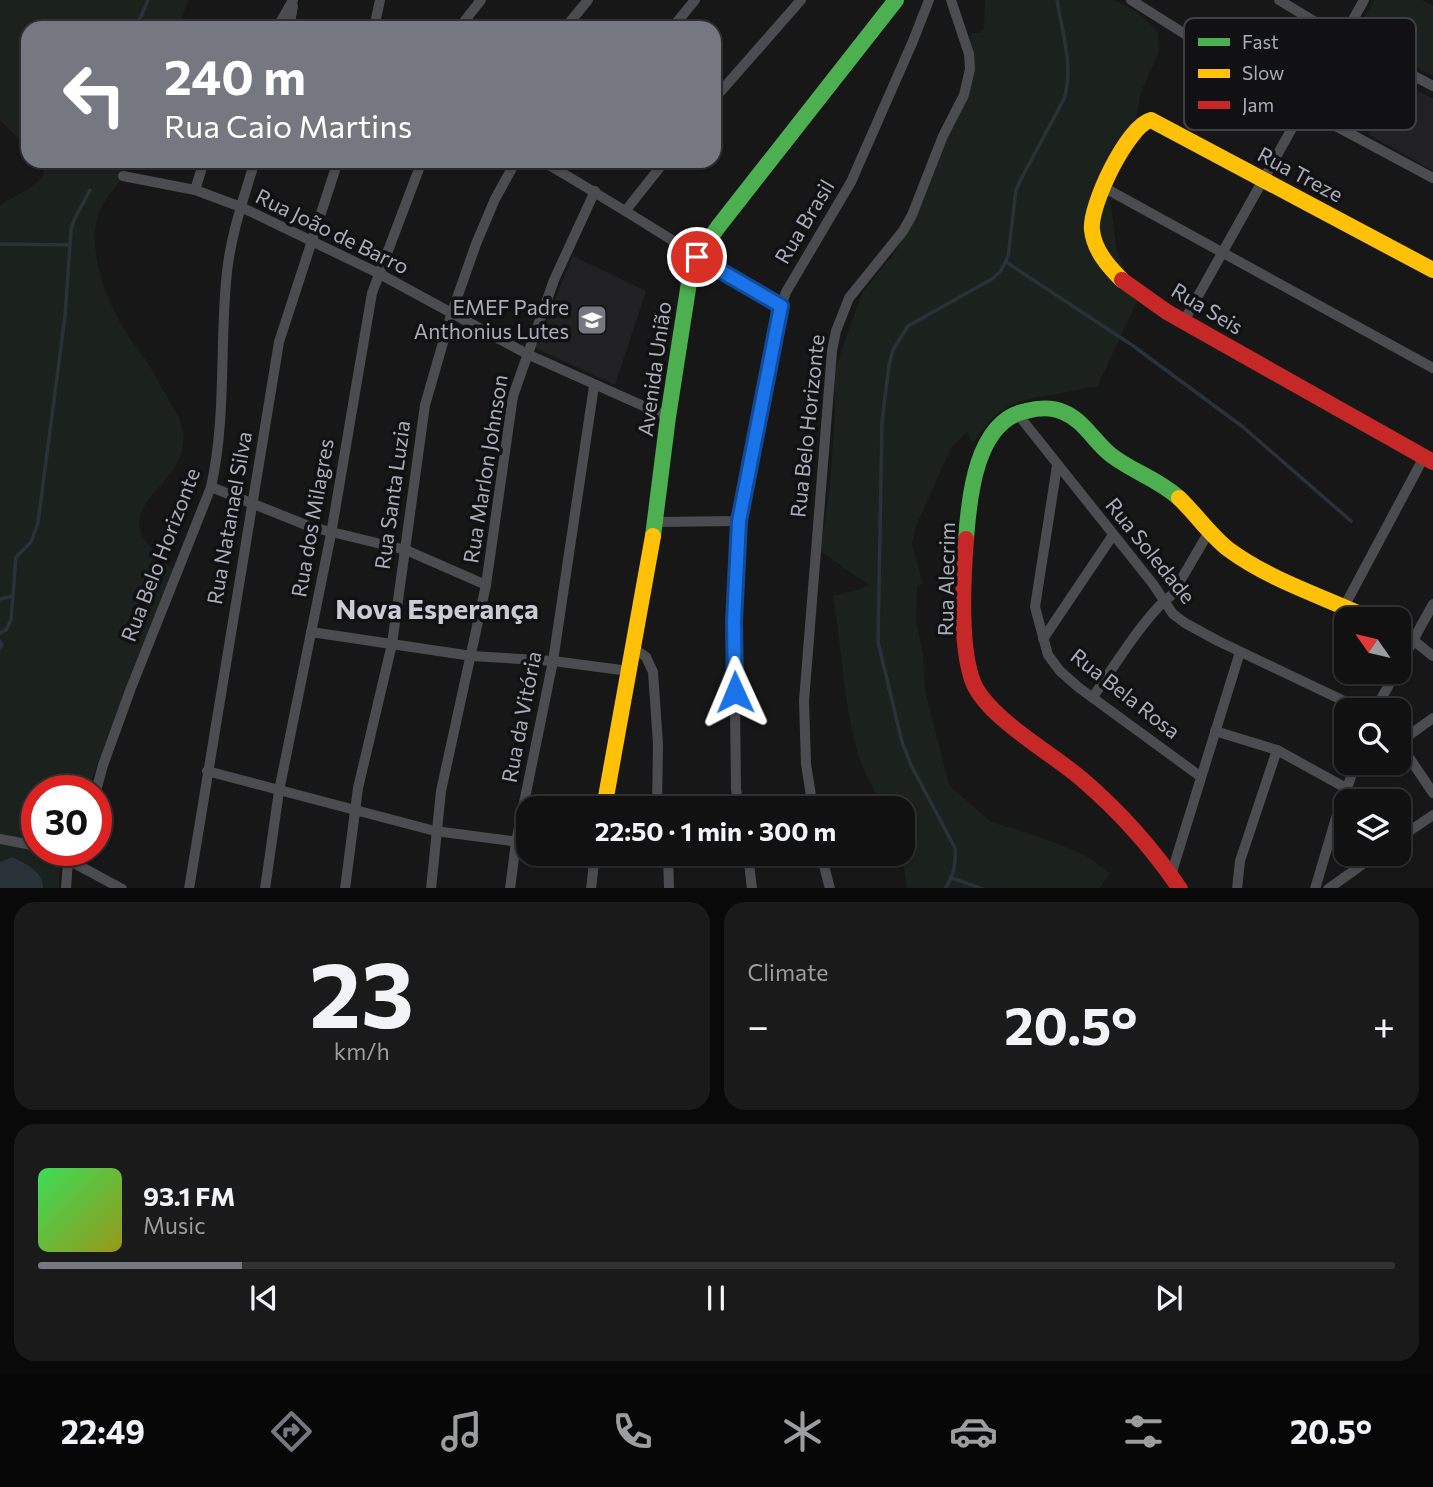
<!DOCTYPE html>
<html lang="en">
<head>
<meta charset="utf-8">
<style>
	body { margin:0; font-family:Commissioner,sans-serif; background:#1a1a1a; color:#f1f3f6; height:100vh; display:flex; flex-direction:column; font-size:26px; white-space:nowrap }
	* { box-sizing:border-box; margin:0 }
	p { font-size:23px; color:#9c9d9f }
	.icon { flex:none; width:38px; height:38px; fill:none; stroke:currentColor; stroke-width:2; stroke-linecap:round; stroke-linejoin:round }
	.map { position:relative; height:888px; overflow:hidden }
	.drawer { display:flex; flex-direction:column; gap:14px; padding:14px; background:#090909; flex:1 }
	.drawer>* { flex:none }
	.hud { position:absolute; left:21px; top:21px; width:700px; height:147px; border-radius:21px; box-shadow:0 2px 5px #0004,0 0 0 2px #303131; background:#757880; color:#fff; overflow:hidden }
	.needle { width:46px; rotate:304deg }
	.buttons { position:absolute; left:1334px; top:607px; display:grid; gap:14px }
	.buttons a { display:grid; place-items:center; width:77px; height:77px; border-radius:14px; background:#111; box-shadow:0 2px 5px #0004,0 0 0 2px #303131; font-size:35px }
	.speed { position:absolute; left:21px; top:775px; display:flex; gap:14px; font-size:35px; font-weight:700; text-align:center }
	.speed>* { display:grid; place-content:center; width:91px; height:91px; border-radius:50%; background:#111; box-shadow:0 2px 5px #0004,0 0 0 2px #303131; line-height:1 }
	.speed .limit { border:10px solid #d22; background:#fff; color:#111 }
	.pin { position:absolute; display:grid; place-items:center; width:60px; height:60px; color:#fff; margin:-30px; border:4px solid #fff; border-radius:50%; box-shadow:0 2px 7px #0007 }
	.me { position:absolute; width:77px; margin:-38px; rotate:359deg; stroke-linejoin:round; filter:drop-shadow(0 0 5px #0008) }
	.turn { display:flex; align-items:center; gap:24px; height:147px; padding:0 28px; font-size:32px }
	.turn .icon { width:91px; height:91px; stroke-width:2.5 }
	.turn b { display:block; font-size:49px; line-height:60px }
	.big { font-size:52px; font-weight:700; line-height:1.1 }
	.drawer .widget { flex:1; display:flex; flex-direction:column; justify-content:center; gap:10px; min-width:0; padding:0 24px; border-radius:21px; background:#1a1a1a }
	.drawer .dial { align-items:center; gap:0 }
	.dial b { font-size:91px; line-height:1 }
	.song { display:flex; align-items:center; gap:21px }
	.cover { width:84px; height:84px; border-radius:10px; background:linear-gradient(135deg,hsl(130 70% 55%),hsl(60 70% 35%)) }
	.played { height:7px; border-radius:4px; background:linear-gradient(90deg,#757880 15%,#303131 15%) }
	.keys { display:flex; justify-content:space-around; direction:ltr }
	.heat { display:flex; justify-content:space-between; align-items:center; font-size:38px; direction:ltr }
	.drawer .tiles { flex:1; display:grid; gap:14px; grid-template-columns:1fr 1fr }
	.widget:last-child { grid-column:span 2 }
	.trip { position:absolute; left:516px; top:796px; width:399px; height:70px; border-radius:21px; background:#111; box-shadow:0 2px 5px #0004,0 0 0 2px #303131; font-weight:700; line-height:70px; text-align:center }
	.tab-bar { display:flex; height:112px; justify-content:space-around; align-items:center; background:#070707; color:#9c9d9f }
	.tab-bar .icon { width:49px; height:49px }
	.tab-bar .on { color:#757880 }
	.tab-bar b { font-size:32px; color:#f1f3f6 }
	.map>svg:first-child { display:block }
	.built { fill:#212124 }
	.green { fill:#1b211c }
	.water { fill:#2a3239 }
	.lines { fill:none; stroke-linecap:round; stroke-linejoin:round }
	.stream { stroke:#2a3239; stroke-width:3.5 }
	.street { stroke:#4b4c50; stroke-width:10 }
	.fast { stroke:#4caf50; stroke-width:16 }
	.slow { stroke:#ffc107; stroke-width:16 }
	.jam { stroke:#c62828; stroke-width:16 }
	.route-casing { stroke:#114b97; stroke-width:18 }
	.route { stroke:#1a73e8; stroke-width:12 }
	.labels { text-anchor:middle; stroke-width:7; stroke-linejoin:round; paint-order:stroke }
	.street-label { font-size:21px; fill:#a8adb8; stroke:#111113 }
	.poi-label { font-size:21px; fill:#a8adb8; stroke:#111113; text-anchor:end }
	.district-label { font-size:28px; font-weight:bold; fill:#c9ccd4; stroke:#111113 }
	.key { fill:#111113; stroke:#3e4045; stroke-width:2 }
	.key-label { font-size:19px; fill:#a8adb8 }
</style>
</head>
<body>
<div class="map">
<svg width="1433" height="889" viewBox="0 0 1433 889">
	<rect width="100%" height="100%" fill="#171717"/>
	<g class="built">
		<polygon points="1398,80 1433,99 1433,171 1368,134"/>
		<polygon points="573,256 646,291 615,385 535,348"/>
	</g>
	<g class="green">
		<polygon points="0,0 189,0 177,28 28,28 28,148 0,120"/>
		<path d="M985,0H1114L1138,13L1158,32L1159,52L1141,92L1136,118L1115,152L1109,192L1117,252L1127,275L1140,295L1097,387C1079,388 1062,394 1044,396C1007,402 995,411 974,442L971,441L967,432L951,448L915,528L912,543L923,584L917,585L916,622L923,653L925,690L949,785L991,822L1037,836L1083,854L1110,873L1100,888H907L902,854L903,808H884C874,790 862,770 857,750C843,700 842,647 833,596L861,589L869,585L820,551L830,486L835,414L834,372L862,293L893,255L912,223L950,131L960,113L969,40L972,33H979L984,28Z"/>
		<polygon points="1374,0 1422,0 1433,6 1433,76 1355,34"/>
		<path d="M41,161H134C123,180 103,197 97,219C88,252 107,303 125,330C133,344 144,356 152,370C157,377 160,386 165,393C171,404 179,415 182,426C194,479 127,496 141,533C147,547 163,559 173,569L87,791H37V850L66,851L59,872V888H43L44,884L33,870L25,863L12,857L0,862V205L30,188L43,177L44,168Z"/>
	</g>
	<path class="water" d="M12,857C25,863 45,873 43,888H0V862Z"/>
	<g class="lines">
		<g class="stream">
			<polyline points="136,28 148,0"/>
			<polyline points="96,166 98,161"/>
			<polyline points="0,244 70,245"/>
			<polyline points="1006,262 1132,345 1243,427 1351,521"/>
			<polyline points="0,599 13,596"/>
			<polyline points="0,633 6,630 11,620 16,557 31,542 38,523 65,316 71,230 74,220 90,190"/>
			<polyline points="0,641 2,645 0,648"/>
			<polyline points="952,878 982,889"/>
			<path d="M945,889C954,875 956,864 955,848L911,765L902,742L878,642L882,422L889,365L893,350L908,326L992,279L1000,272L1008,257L1016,190L1020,181L1064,99C1074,66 1062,32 1057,0"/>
		</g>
		<g class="street">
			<polyline points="1131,0 1302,108 1433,178"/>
			<polyline points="1279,0 1342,38 1433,86"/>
			<polyline points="277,28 293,0"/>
			<polyline points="289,28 293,6"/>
			<polyline points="374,28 380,0"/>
			<polyline points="459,28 481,0"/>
			<polyline points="565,28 588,0"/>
			<polyline points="672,28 695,0"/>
			<polyline points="714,99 801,0"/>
			<path d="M542,161C623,208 700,259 781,306"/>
			<polyline points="123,176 195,190 241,207 378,273 527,354 668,417"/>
			<polyline points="1103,187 1433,368"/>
			<polyline points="195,190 204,161"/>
			<polyline points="626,210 665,161"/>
			<polyline points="1184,321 1364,0"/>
			<polyline points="1016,412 1153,584 1173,614 1185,623 1218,641 1363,710"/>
			<polyline points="1057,466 1035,607 1048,655 1060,671 1078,687 1201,777"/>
			<polyline points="211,487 311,527 406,550 486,585"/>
			<polyline points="656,522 739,521"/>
			<polyline points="1345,605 1424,457"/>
			<polyline points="311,632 472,656 553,661 629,671"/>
			<polyline points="1398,633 1413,640 1433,656"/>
			<polyline points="1043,639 1113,535"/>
			<polyline points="635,649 646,657 653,672 658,744 657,808"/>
			<polyline points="1398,668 1433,604"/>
			<path d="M1093,697C1111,671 1148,611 1172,595L1210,530"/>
			<polyline points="1375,710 1396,672"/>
			<polyline points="1215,731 1277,750 1346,788"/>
			<polyline points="1398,741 1433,793"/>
			<polyline points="1398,743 1433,718"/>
			<polyline points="207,771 435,831 528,843"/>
			<path d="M96,791L103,765L131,688L211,487C226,420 220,350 226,282C229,240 243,200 255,161"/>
			<polyline points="739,808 736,789 734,621 739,521 781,306 786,292 851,182 913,41 929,0"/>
			<polyline points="813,808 806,764 804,701 832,351 836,331 849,298 903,231 912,215 943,136 964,95 970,69 969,54 951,0"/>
			<polyline points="0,839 37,846"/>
			<polyline points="1398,839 1433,815"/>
			<polyline points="50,850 122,889"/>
			<polyline points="668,854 669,889"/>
			<polyline points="748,854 752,889"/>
			<polyline points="821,854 830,889"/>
			<polyline points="1171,875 1240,652"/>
			<polyline points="66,889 68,860"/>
			<polyline points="189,889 279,342 338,161"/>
			<polyline points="265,889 279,791 331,534 372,293 422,161"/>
			<polyline points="345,889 358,788 392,644 425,405 451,315 476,244 495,199 516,161"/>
			<polyline points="431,889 441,791 486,585 513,396 554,280 595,191"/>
			<polyline points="510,889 516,842 553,661 594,386"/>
			<polyline points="591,889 595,854"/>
			<polyline points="1237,889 1240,861 1277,750"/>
			<polyline points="1315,889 1336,818 1356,763"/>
			<polyline points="1328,889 1377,854"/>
		</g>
		<g class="fast">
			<polyline points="653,536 668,417 690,276 697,257 718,227 896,0"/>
			<path d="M966,539C969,497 976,421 1026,411C1037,408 1052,407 1063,412C1084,420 1094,442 1111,455C1133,472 1158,479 1179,498"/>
		</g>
		<g class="slow">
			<path d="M1122,280C1108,266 1094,250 1092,230C1089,206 1128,125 1151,120L1433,270"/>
			<path d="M1179,498C1196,514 1210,535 1228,549C1271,581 1325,597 1373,620"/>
			<polyline points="604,808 653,536"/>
		</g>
		<g class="jam">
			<polyline points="1122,280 1167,312 1433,462"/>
			<path d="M966,539C963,578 959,646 973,682C988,719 1054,754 1084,781C1121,813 1153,849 1180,889"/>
		</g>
	</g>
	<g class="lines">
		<g class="route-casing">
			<polyline id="route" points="697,257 781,306 739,521 734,621 735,692"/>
		</g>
		<use href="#route" class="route"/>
	</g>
	<defs>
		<g id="school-square" transform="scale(1.575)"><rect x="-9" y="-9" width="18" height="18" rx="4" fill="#757880" stroke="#111113"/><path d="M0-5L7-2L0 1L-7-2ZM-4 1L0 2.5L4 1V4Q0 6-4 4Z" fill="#fff"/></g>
	</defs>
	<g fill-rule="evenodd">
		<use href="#school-square" x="592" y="320"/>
	</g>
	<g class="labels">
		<g class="street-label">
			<text transform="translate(1300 175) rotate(28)" y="7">Rua Treze</text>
			<text transform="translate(805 222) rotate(-59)" y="7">Rua Brasil</text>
			<text transform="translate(332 232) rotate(26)" y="7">Rua João de Barro</text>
			<text transform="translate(1207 309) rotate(31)" y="7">Rua Seis</text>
			<text transform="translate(655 369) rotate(-82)" y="7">Avenida União</text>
			<text transform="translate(808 426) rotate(-84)" y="7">Rua Belo Horizonte</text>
			<text transform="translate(486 469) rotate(-81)" y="7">Rua Marlon Johnson</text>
			<text transform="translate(393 495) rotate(-82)" y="7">Rua Santa Luzia</text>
			<text transform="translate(230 518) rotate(-80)" y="7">Rua Natanael Silva</text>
			<text transform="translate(313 518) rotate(-80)" y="7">Rua dos Milagres</text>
			<text transform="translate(1150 551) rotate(51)" y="7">Rua Soledade</text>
			<text transform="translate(161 555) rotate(-69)" y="7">Rua Belo Horizonte</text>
			<text transform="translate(947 579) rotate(-89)" y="7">Rua Alecrim</text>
			<text transform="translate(1125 694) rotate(38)" y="7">Rua Bela Rosa</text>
			<text transform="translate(522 717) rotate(-79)" y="7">Rua da Vitória</text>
		</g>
		<g class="poi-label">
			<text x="569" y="315">EMEF Padre<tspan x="569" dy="24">Anthonius Lutes</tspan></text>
		</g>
		<g class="district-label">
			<text x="437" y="619">Nova Esperança</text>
		</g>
	</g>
	<rect x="1184" y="18" width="232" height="112" rx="10" class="key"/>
	<rect x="1198" y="38" width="32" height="8" fill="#4caf50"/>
	<rect x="1198" y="69" width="32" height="9" fill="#ffc107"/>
	<rect x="1198" y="101" width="32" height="8" fill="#c62828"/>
	<g class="key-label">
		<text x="1242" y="49">Fast</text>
		<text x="1242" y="80">Slow</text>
		<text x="1242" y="112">Jam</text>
	</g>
</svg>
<div class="buttons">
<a><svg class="needle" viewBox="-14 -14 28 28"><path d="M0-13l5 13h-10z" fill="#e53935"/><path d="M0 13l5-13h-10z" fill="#9c9d9f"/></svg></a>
<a><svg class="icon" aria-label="search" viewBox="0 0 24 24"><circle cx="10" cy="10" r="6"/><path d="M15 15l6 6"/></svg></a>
<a><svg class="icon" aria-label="layers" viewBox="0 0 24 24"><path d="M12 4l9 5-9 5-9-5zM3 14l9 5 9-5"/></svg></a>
</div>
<div class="speed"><div class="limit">30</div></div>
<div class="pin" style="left:697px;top:257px;background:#d93025"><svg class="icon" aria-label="arrive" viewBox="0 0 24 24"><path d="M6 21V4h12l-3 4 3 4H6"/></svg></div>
<svg class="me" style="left:735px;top:692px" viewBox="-20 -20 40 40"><path d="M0-17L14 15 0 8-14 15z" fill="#1a73e8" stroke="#fff" stroke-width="4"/></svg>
<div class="trip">22:50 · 1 min · 300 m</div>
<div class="hud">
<div class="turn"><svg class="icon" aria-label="left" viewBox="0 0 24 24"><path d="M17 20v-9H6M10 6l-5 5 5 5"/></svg><div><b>240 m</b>Rua Caio Martins</div></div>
</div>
</div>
<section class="drawer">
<div class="tiles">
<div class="widget dial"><b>23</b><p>km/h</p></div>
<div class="widget"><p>Climate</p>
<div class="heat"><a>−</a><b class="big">20.5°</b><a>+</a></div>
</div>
<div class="widget">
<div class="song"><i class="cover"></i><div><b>93.1 FM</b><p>Music</p></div></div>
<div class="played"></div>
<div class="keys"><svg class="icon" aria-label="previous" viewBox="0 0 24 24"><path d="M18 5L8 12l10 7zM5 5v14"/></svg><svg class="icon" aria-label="pause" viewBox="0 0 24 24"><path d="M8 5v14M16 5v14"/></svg><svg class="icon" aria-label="next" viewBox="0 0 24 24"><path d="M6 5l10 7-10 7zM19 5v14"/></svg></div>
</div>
</div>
</section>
<nav class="tab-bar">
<b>22:49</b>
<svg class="icon on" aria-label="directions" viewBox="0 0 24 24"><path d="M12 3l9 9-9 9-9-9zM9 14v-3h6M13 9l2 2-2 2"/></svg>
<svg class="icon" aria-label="music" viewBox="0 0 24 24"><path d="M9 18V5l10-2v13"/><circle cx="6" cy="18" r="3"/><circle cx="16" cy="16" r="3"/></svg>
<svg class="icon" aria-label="phone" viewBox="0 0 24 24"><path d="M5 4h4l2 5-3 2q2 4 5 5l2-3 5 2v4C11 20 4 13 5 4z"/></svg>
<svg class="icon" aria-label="climate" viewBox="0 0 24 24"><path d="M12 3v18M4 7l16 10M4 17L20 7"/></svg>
<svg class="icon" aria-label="car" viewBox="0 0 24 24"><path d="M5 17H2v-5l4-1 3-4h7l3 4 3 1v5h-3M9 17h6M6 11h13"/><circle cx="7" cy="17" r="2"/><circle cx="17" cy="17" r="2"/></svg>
<svg class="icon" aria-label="filters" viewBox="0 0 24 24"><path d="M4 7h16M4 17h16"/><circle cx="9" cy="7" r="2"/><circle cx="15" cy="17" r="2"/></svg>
<b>20.5°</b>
</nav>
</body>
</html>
